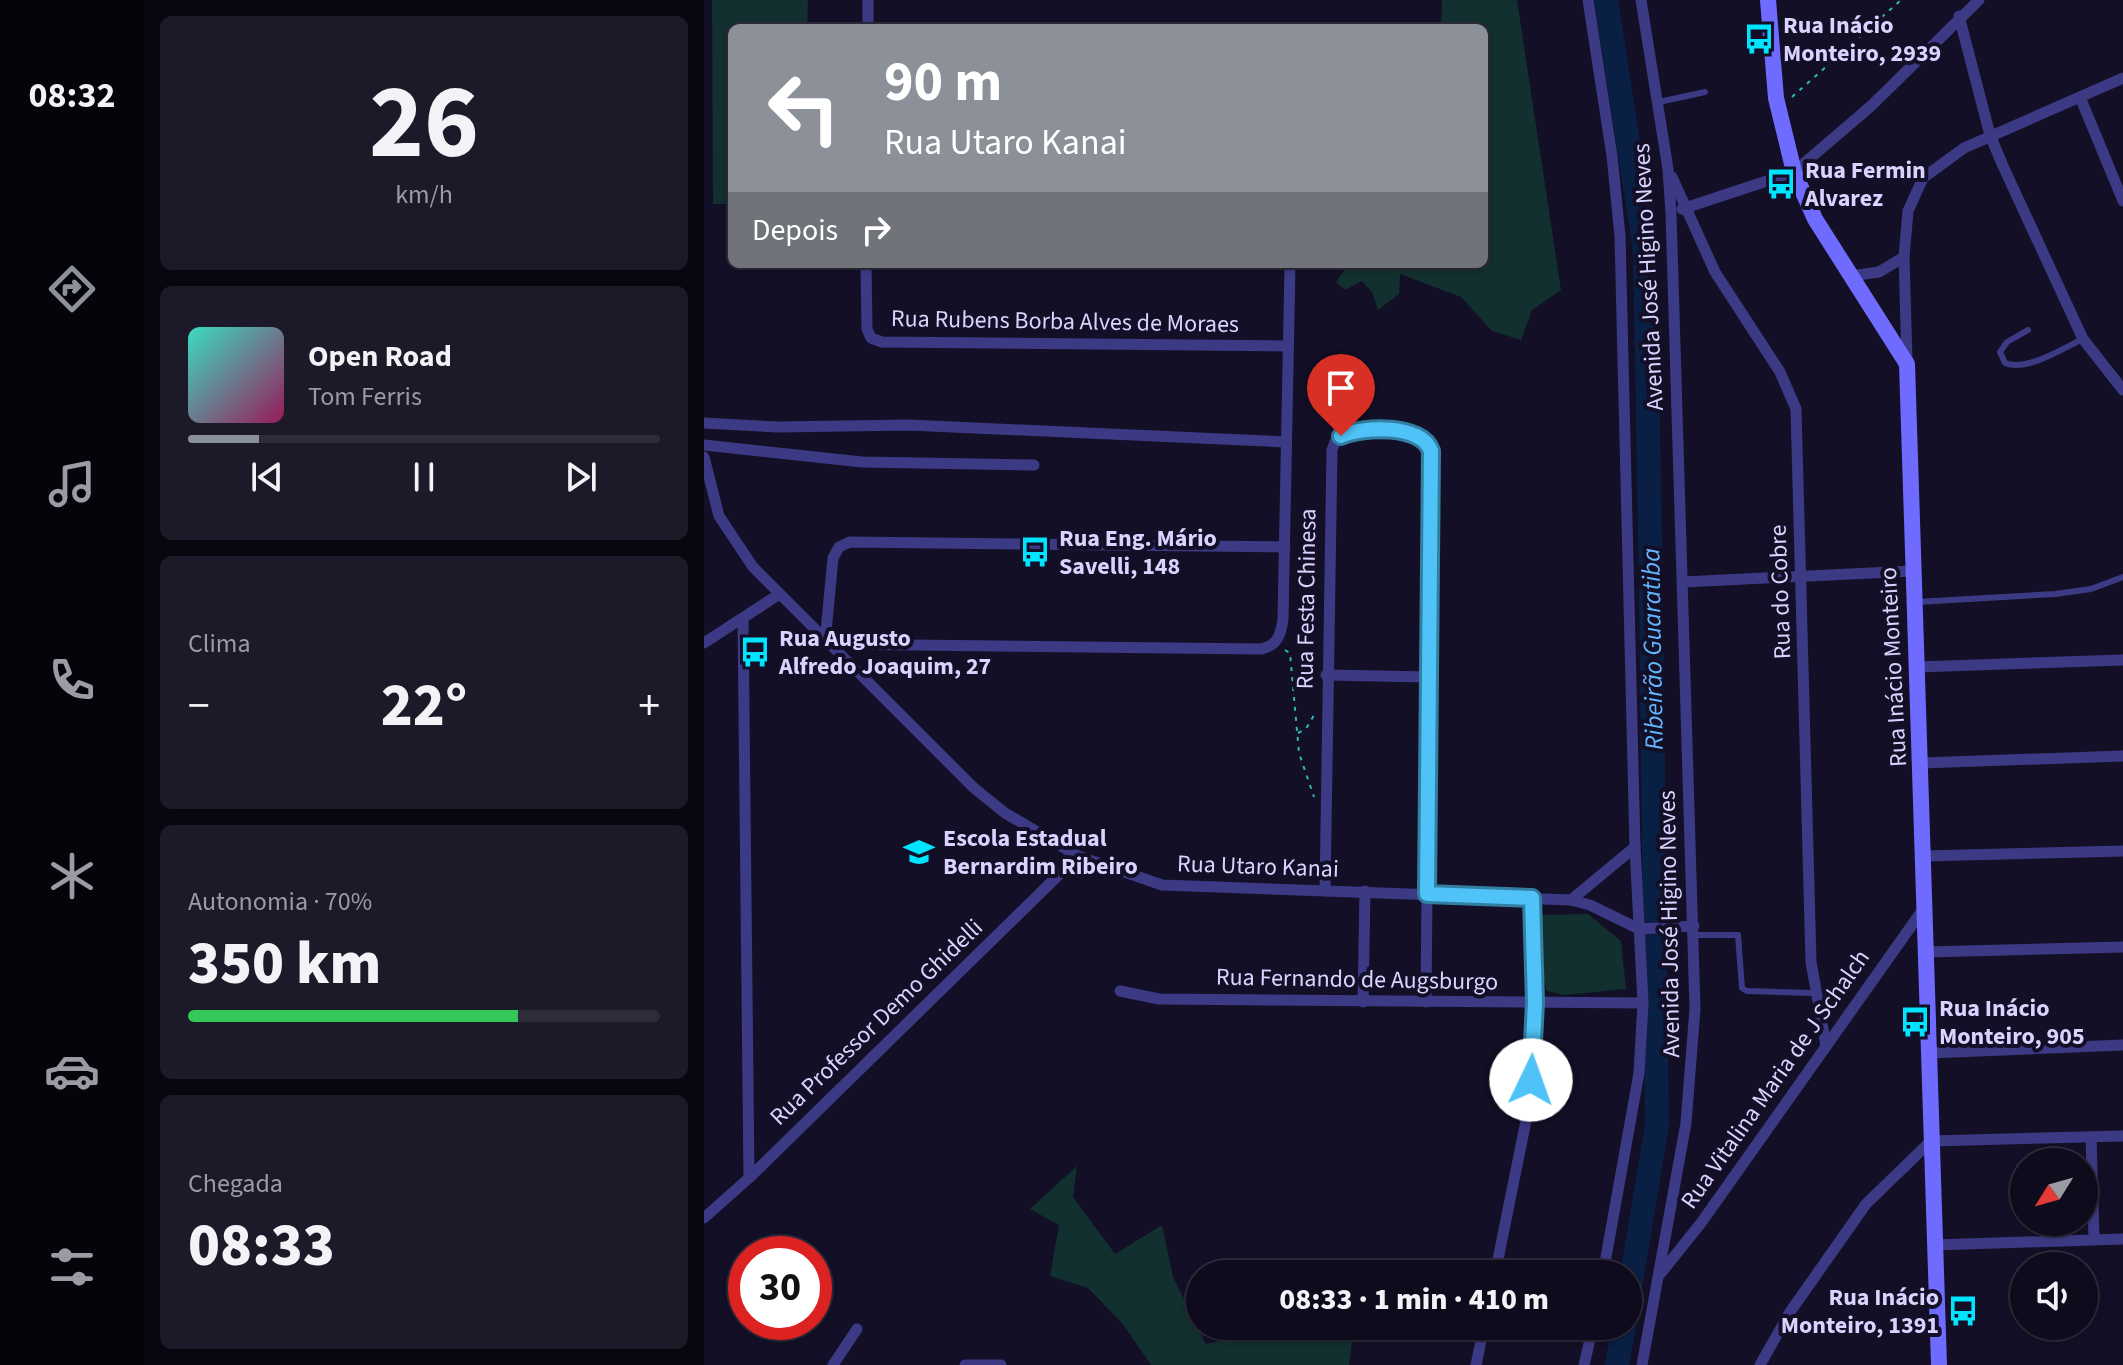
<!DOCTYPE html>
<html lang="pt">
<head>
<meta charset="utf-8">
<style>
	body { margin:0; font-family:"Source Sans 3",sans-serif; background:#1c1929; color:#f1f3f6; height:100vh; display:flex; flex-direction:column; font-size:30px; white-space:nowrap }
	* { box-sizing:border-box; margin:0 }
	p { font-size:26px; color:#9b9ba3 }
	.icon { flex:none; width:44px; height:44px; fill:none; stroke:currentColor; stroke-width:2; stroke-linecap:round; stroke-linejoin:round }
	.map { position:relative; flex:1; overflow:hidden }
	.side { display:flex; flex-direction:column; gap:16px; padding:16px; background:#08060f; width:560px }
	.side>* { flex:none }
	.banner { position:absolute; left:24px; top:24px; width:760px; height:244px; border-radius:12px; box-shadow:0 2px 6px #0004,0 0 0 2px #2e2b3b; background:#8c9099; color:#fff; overflow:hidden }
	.needle { width:52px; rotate:233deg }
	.controls { position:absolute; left:1306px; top:1148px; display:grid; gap:16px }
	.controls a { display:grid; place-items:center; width:88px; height:88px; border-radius:50%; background:#0e0b1c; box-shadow:0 2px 6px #0004,0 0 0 2px #2e2b3b; font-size:40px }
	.speed { position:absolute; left:24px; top:1236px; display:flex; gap:16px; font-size:40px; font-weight:700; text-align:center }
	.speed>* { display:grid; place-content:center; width:104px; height:104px; border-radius:50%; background:#0e0b1c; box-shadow:0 2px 6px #0004,0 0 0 2px #2e2b3b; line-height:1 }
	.speed .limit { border:12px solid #d22; background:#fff; color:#111 }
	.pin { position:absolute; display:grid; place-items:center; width:68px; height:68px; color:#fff; margin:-82px -34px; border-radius:50% 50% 50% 0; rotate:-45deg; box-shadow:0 0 8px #0007 }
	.pin .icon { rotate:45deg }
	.me { position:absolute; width:88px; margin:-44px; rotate:3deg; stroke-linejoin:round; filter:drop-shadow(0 0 6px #0008) }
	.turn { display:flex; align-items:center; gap:28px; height:168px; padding:0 24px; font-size:36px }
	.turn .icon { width:104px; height:104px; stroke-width:2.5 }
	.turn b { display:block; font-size:56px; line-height:68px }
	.then { display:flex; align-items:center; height:76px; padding:0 24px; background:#0003; gap:16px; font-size:30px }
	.big { font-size:60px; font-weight:800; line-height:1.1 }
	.side .tile { flex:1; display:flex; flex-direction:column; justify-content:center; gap:12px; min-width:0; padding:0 28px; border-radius:12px; background:#1c1929 }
	.side .dial { align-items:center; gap:0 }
	.dial b { font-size:104px; line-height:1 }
	.song { display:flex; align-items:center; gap:24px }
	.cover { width:96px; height:96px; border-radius:12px; background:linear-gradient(135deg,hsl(170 70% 55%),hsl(330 70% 35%)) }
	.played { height:8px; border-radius:4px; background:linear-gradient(90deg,#8c9099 15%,#2e2b3b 15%) }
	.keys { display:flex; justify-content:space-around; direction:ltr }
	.heat { display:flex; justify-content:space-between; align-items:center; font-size:44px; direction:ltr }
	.charge { height:12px; border-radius:6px; background:linear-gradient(90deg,#34c759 70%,#2e2b3b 0) }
	.trip { position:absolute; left:482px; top:1260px; width:456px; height:80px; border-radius:40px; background:#0e0b1c; box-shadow:0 2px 6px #0004,0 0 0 2px #2e2b3b; font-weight:800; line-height:80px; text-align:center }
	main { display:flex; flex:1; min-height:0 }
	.dock { display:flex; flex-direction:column; width:144px; justify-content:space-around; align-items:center; background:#06040b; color:#9b9ba3 }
	.dock .icon { width:56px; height:56px }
	.dock .current { color:#8c9099 }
	.dock b { font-size:36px; color:#f1f3f6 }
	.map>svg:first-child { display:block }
	.green { fill:#12302f }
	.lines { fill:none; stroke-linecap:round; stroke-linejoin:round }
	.river { stroke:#0a1f44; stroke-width:24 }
	.path { stroke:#2fb8b0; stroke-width:2; stroke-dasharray:4 6; stroke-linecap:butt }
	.lane { stroke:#3d3a85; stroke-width:6 }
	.street { stroke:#3d3a85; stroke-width:11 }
	.secondary { stroke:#6f6bff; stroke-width:16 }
	.route-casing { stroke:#337fa1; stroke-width:20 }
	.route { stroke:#4fc3f7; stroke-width:14 }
	.labels { text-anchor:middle; stroke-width:8; stroke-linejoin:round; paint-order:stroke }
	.poi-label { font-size:24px; font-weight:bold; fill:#d9d4ff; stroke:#130f26; text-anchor:start }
	.street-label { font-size:24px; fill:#d9d4ff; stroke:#130f26 }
	.water-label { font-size:26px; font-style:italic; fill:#62b6ff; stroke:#130f26 }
</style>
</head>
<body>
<main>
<nav class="dock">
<b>08:32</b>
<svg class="icon current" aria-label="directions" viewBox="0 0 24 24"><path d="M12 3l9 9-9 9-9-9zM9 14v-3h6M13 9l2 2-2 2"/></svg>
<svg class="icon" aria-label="music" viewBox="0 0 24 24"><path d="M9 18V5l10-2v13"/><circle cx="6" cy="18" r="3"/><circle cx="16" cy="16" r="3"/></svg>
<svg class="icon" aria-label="phone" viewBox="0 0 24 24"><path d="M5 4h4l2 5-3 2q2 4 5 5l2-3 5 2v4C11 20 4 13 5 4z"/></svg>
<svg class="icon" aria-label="climate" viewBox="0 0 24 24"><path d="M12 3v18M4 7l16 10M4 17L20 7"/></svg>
<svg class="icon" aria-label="car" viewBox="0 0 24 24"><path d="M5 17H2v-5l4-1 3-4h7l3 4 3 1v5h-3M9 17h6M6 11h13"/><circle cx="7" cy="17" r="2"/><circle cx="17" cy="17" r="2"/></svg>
<svg class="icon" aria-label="filters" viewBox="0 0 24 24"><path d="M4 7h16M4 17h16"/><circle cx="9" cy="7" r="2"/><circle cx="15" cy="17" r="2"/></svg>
</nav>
<section class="side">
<div class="tile dial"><b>26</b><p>km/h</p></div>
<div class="tile">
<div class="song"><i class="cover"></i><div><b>Open Road</b><p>Tom Ferris</p></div></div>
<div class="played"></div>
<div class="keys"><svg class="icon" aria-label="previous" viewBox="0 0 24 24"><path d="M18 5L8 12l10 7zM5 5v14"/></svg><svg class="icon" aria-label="pause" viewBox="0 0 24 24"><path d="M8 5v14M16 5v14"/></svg><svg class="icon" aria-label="next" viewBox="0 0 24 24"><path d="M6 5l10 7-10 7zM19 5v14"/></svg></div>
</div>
<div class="tile"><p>Clima</p>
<div class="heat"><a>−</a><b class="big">22°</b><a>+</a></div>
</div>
<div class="tile"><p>Autonomia · 70%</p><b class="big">350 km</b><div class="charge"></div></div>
<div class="tile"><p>Chegada</p><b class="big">08:33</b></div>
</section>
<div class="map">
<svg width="1419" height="1365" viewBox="0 0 1419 1365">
	<rect width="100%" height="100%" fill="#130f26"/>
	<g class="green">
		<polygon points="8,0 104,0 103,28 28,28 28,204 9,204"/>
		<polygon points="738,0 813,0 857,290 828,310 817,340 788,331 757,297 696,274 695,294 674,310 668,292 658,281 641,290 632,282 645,264 780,264 780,28 737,28"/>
		<polygon points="884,914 917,941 922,989 860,995 843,991 833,961 836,915"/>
		<polygon points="373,1166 369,1197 411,1254 458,1225 469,1277 502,1344 561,1331 563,1326 650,1326 645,1365 447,1365 418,1323 384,1288 346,1276 355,1225 326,1209"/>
	</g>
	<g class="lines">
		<g class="river">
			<polyline points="902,0 941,251 947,589 953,1125 924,1300"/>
			<polyline points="913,1365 920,1326"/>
		</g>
		<g class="path">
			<polyline points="1088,97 1197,0"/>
			<polyline points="581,650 586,653 595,753 610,797"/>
			<polyline points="594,733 602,729 610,715"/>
		</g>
		<g class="lane">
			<polyline points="955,102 1001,92"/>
			<path d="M1324,330L1303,342L1296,352L1301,363C1323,372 1359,348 1379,339"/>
			<polyline points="1213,602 1351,594 1387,589 1419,577"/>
			<polyline points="991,935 1034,935 1038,988 1043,991 1110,993"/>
		</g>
		<g class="street">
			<polyline points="884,0 908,156 916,236 931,847 939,1003 935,1073 899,1274"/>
			<polyline points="937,0 964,169 967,213 991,1009 982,1123 938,1365"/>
			<polyline points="1255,16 1286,135 1299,166 1379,339 1419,390"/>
			<polyline points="164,28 164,0"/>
			<polyline points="1376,97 1419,201"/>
			<polyline points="968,177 1011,272 1076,372 1092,409 1107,962 1122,1046"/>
			<polyline points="978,209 1090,172 1167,106 1275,0"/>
			<polyline points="162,264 163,329 167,338 178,342 583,346"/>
			<polyline points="1147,276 1175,272 1200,257"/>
			<polyline points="1203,361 1200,257 1204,211 1219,178 1260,148 1419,78"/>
			<polyline points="0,423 74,427 205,425 582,442"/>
			<polyline points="0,445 158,462 330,465"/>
			<polyline points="0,457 15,516 49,567 270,788 301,813 374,856 458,885 867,900 886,905 935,929 990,926"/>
			<polyline points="979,582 1208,571"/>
			<polyline points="39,619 45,1178"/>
			<polyline points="121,642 129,558 135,547 146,542 581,547"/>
			<polyline points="0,643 74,595"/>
			<path d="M122,644L557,649C573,646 577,635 579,619L586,264"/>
			<polyline points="1213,667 1419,660"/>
			<polyline points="622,675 725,677"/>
			<polyline points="1217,763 1419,756"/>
			<polyline points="1220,856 1419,851"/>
			<polyline points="621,891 628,450 631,442 643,433 683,431 713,433 727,451 722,1002"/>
			<polyline points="867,900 931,847"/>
			<polyline points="1223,952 1419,947"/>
			<polyline points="416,991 455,999 939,1003"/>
			<polyline points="659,1002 661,891"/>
			<polyline points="1225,1053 1419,1045"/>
			<polyline points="1387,1137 1390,1239"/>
			<polyline points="0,1218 45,1178 374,856"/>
			<polyline points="1230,1245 1419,1239"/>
			<polyline points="957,1273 997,1223 1220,908"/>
			<polyline points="791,1274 825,1106 831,1003 828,898"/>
			<polyline points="129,1365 153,1329"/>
			<polyline points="261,1365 297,1365"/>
			<polyline points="772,1365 780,1326"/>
			<polyline points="880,1365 889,1326"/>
			<polyline points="1056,1365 1086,1312 1162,1204 1227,1141 1419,1136"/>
		</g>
		<polyline class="secondary" points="1064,0 1072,98 1090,172 1111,219 1203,364 1235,1365"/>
	</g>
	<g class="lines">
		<g class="route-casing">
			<path id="route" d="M637,436C659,426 718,424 727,451L723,894L828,898L831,1003L827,1080"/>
		</g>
		<use href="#route" class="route"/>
	</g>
	<defs>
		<g id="bus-bare" transform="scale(2.4)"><path d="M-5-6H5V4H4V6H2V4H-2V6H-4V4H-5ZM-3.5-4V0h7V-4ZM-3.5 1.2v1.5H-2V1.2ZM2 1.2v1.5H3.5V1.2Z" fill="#00e5ff" stroke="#130f26" stroke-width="2.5" paint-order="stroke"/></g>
		<g id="school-bare" transform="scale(2.4)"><path d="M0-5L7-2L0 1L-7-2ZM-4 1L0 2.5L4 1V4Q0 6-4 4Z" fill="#00e5ff" stroke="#130f26" stroke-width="2.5" paint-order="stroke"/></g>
	</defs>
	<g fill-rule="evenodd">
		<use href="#bus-bare" x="1055" y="39"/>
		<use href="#bus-bare" x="1077" y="184"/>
		<use href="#bus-bare" x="331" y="552"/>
		<use href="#bus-bare" x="51" y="652"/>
		<use href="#school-bare" x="215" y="852"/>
		<use href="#bus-bare" x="1211" y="1022"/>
		<use href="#bus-bare" x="1259" y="1311"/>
	</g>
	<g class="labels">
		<g class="poi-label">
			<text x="1079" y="33">Rua Inácio<tspan x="1079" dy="28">Monteiro, 2939</tspan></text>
			<text x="1101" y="178">Rua Fermin<tspan x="1101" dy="28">Alvarez</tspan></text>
			<text x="355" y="546">Rua Eng. Mário<tspan x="355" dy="28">Savelli, 148</tspan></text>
			<text x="75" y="646">Rua Augusto<tspan x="75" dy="28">Alfredo Joaquim, 27</tspan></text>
			<text x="239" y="846">Escola Estadual<tspan x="239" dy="28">Bernardim Ribeiro</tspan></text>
			<text x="1235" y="1016">Rua Inácio<tspan x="1235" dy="28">Monteiro, 905</tspan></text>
			<text x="1235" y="1305" text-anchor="end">Rua Inácio<tspan x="1235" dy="28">Monteiro, 1391</tspan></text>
		</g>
		<g class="street-label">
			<text transform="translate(944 277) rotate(-93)" y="8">Avenida José Higino Neves</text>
			<text transform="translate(361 321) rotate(1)" y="8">Rua Rubens Borba Alves de Moraes</text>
			<text transform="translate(1076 592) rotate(-92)" y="8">Rua do Cobre</text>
			<text transform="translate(602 599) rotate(-89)" y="8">Rua Festa Chinesa</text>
			<text transform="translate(1189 667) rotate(-93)" y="8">Rua Inácio Monteiro</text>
			<text transform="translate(554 866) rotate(2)" y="8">Rua Utaro Kanai</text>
			<text transform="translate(965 924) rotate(-91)" y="8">Avenida José Higino Neves</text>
			<text transform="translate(653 979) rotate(1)" y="8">Rua Fernando de Augsburgo</text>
			<text transform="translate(172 1022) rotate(-44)" y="8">Rua Professor Demo Ghidelli</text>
			<text transform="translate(1071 1079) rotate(-55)" y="8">Rua Vitalina Maria de J Schalch</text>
		</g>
		<g class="water-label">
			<text transform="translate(948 649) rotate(-91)" y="9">Ribeirão Guaratiba</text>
		</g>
	</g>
</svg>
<div class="controls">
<a><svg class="needle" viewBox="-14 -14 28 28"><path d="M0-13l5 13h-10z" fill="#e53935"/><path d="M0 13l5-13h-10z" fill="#9b9ba3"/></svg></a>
<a><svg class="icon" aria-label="sound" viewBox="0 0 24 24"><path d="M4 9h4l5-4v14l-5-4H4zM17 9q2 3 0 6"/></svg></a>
</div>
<div class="speed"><div class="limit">30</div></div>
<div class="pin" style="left:637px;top:436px;background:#d93025"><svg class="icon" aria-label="arrive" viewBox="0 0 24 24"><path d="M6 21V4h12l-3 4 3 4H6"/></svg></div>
<svg class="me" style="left:827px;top:1080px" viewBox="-20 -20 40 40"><circle r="19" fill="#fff"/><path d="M0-13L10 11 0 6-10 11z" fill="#4fc3f7"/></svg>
<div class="trip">08:33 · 1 min · 410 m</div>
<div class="banner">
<div class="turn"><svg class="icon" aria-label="left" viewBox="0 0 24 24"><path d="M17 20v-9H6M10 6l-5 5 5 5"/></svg><div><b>90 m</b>Rua Utaro Kanai</div></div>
<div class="then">Depois<svg class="icon" aria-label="right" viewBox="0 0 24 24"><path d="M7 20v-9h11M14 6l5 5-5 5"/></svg></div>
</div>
</div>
</main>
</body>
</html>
